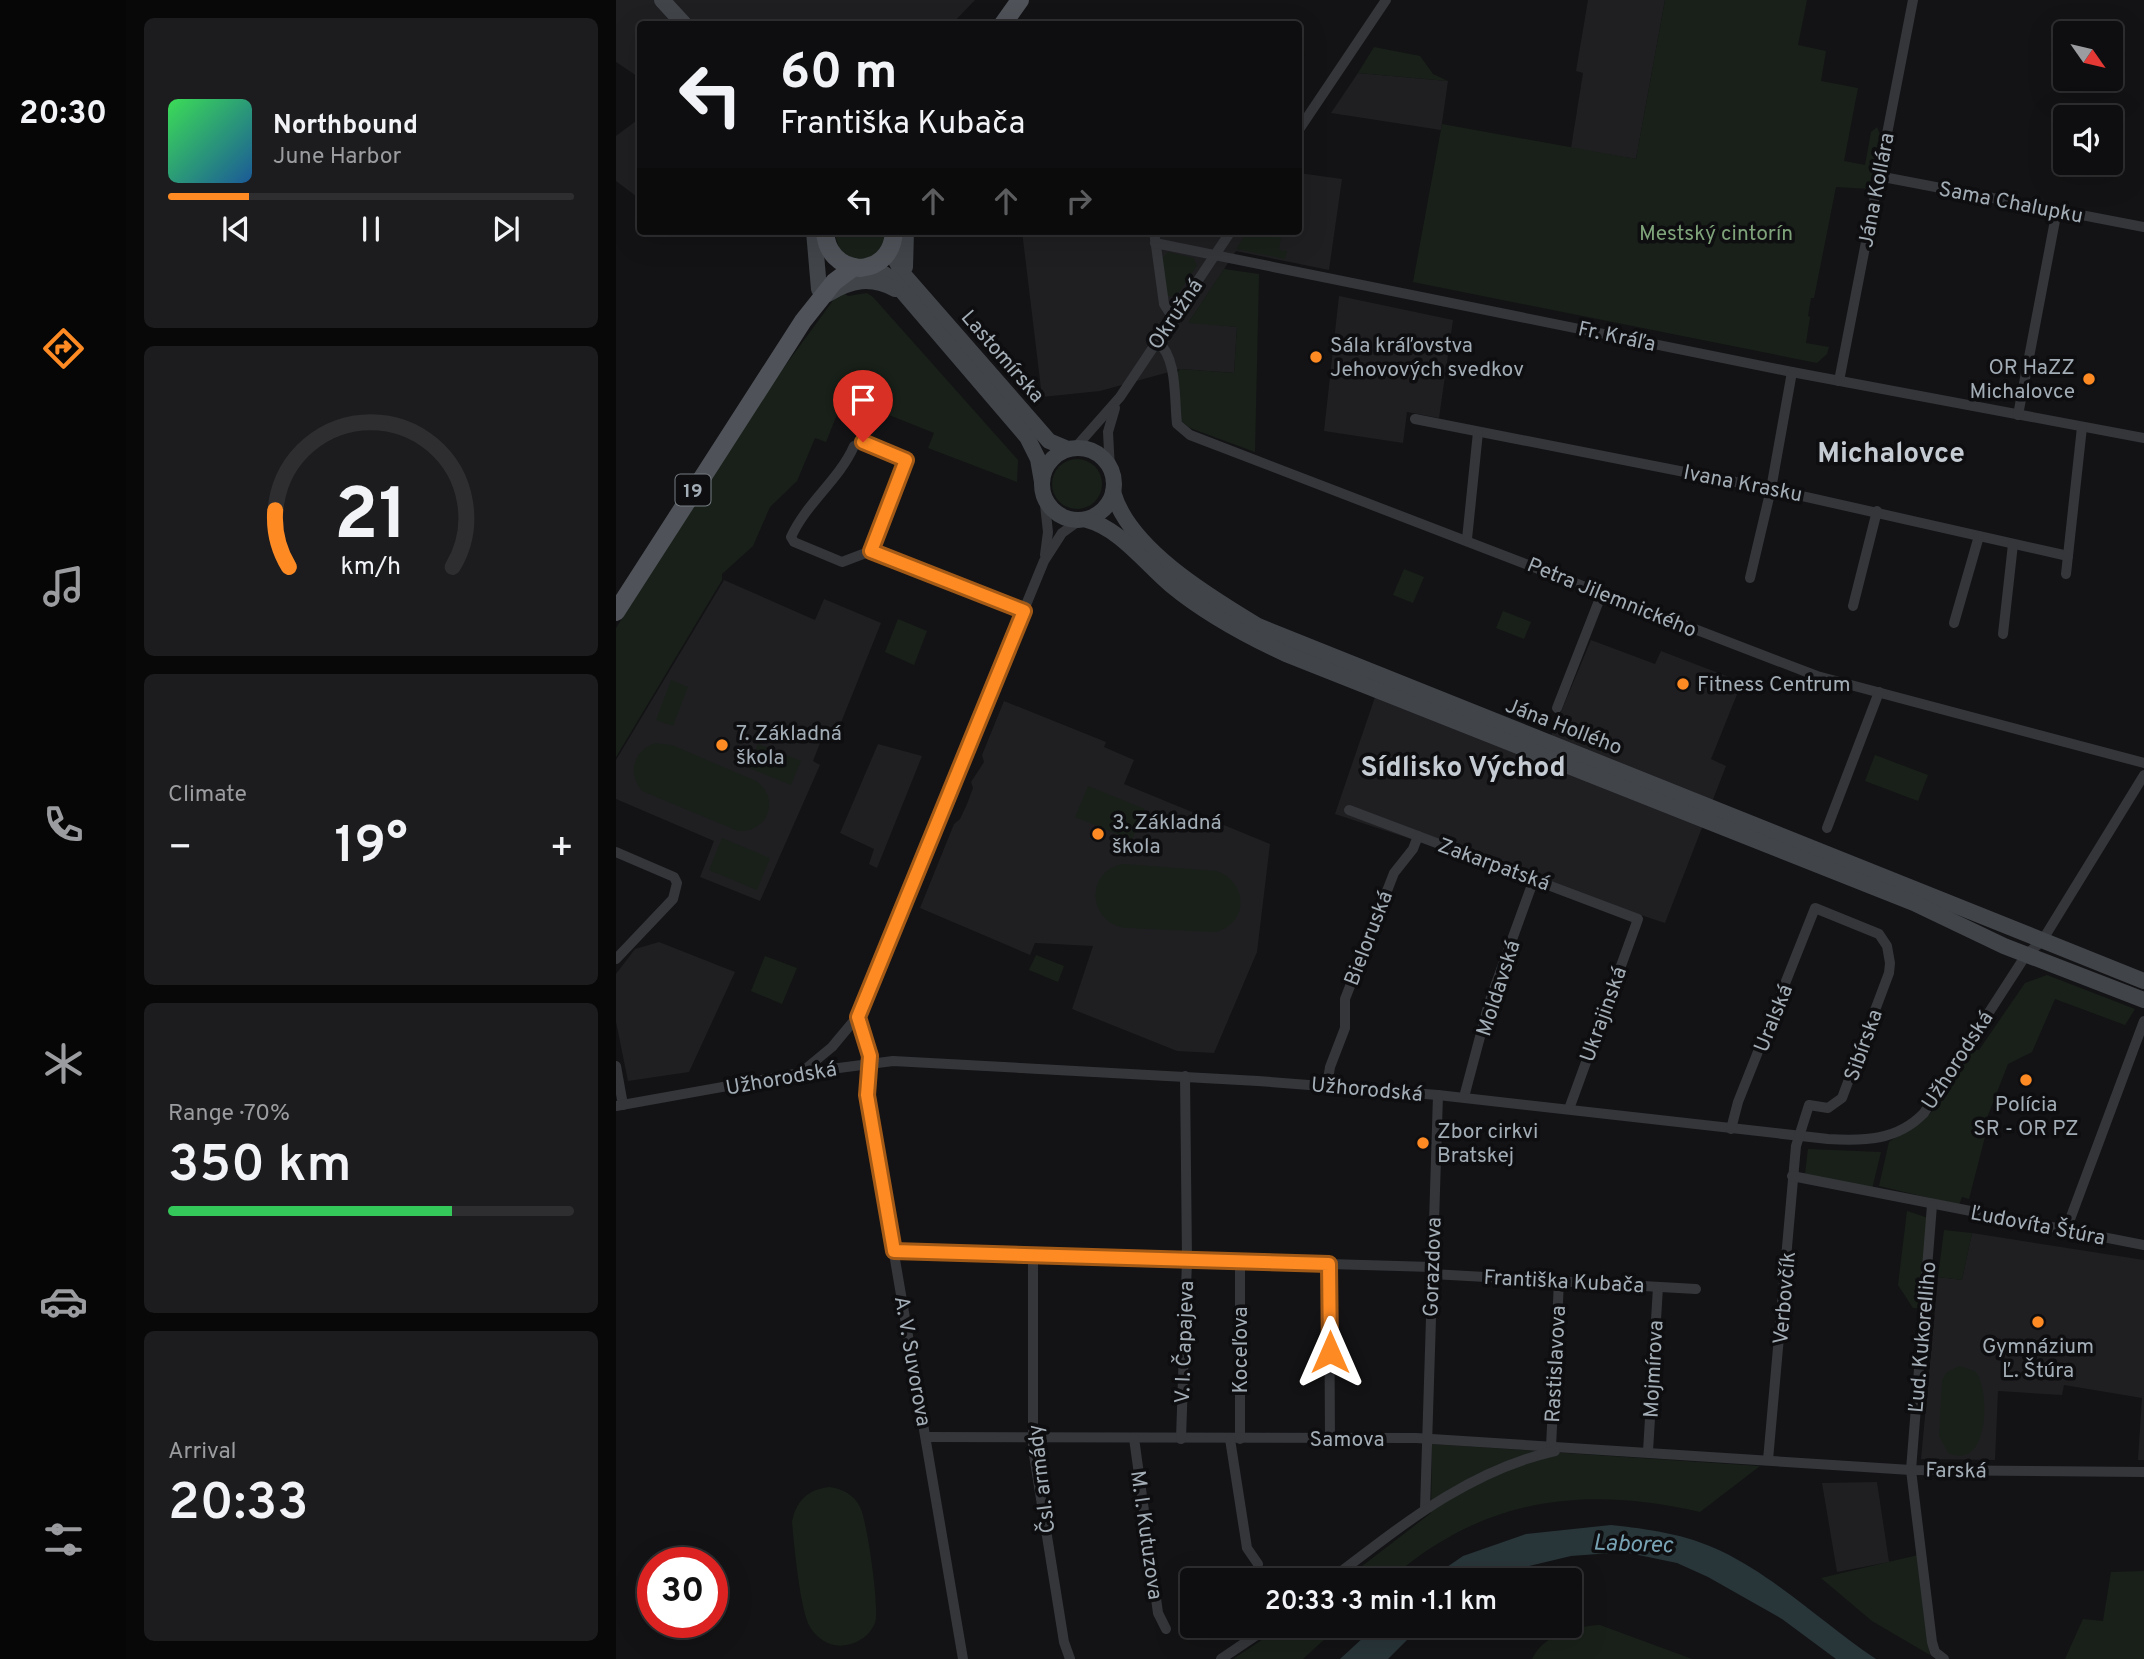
<!DOCTYPE html>
<html lang="en">
<head>
<meta charset="utf-8">
<style>
	body { margin:0; font-family:Overpass,sans-serif; background:#1c1c1e; color:#f1f3f6; height:100vh; display:flex; flex-direction:column; font-size:26px; white-space:nowrap }
	* { box-sizing:border-box; margin:0 }
	p { font-size:23px; color:#9b9c9f }
	.icon { flex:none; width:38px; height:38px; fill:none; stroke:currentColor; stroke-width:2; stroke-linecap:round; stroke-linejoin:round }
	.map { position:relative; flex:1; overflow:hidden }
	.panel { display:flex; flex-direction:column; gap:18px; padding:18px; background:#080809; width:490px }
	.panel>* { flex:none }
	.top-card { position:absolute; left:21px; top:21px; width:665px; height:214px; border-radius:7px; box-shadow:0 7px 28px #0002,0 0 0 2px #2e2e30; background:#0e0e10; color:#f1f3f6; overflow:hidden }
	.needle { width:46px; rotate:124deg }
	.controls { position:absolute; left:1437px; top:21px; display:grid; gap:14px }
	.controls a { display:grid; place-items:center; width:70px; height:70px; border-radius:7px; background:#0e0e10; box-shadow:0 7px 28px #0002,0 0 0 2px #2e2e30; font-size:35px }
	.speed { position:absolute; left:21px; top:1547px; display:flex; gap:14px; font-size:35px; font-weight:700; text-align:center }
	.speed>* { display:grid; place-content:center; width:91px; height:91px; border-radius:50%; background:#0e0e10; box-shadow:0 7px 28px #0002,0 0 0 2px #2e2e30; line-height:1 }
	.speed .limit { border:10px solid #d22; background:#fff; color:#111 }
	.pin { position:absolute; display:grid; place-items:center; width:60px; height:60px; color:#fff; margin:-72px -30px; border-radius:50% 50% 50% 0; rotate:-45deg; box-shadow:0 0 7px #0007 }
	.pin .icon { rotate:45deg }
	.me { position:absolute; width:77px; margin:-38px; rotate:0deg; stroke-linejoin:round; filter:drop-shadow(0 0 5px #0008) }
	.turn { display:flex; align-items:center; gap:24px; height:147px; padding:0 28px; font-size:32px }
	.turn .icon { width:91px; height:91px; stroke-width:2.5 }
	.turn b { display:block; font-size:49px; line-height:60px }
	.lanes { display:flex; align-items:center; height:66px; padding:0 28px; background:#0003; justify-content:center; gap:35px; direction:ltr }
	.lanes .off { opacity:.35 }
	.big { font-size:52px; font-weight:600; line-height:1.1 }
	.panel .card { flex:1; display:flex; flex-direction:column; justify-content:center; gap:10px; min-width:0; padding:0 24px; border-radius:10px; background:#1c1c1e }
	.panel .dial { align-items:center; gap:0 }
	.dial svg { height:182px; overflow:visible; fill:none; stroke:#2e2e30; stroke-width:7; stroke-linecap:round; text-anchor:middle }
	.dial text { fill:#f1f3f6; stroke:none }
	.song { display:flex; align-items:center; gap:21px }
	.cover { width:84px; height:84px; border-radius:10px; background:linear-gradient(135deg,hsl(130 70% 55%),hsl(210 70% 35%)) }
	.played { height:7px; border-radius:4px; background:linear-gradient(90deg,#fd8a23 20%,#2e2e30 20%) }
	.keys { display:flex; justify-content:space-around; direction:ltr }
	.heat { display:flex; justify-content:space-between; align-items:center; font-size:38px; direction:ltr }
	.charge { height:10px; border-radius:5px; background:linear-gradient(90deg,#34c759 70%,#2e2e30 0) }
	.trip { position:absolute; left:564px; top:1568px; width:402px; height:70px; border-radius:7px; background:#0e0e10; box-shadow:0 7px 28px #0002,0 0 0 2px #2e2e30; font-weight:600; line-height:70px; text-align:center }
	main { display:flex; flex:1; min-height:0 }
	.tabs { display:flex; flex-direction:column; width:126px; justify-content:space-around; align-items:center; background:#060606; color:#9b9c9f }
	.tabs .icon { width:49px; height:49px }
	.tabs .active { color:#fd8a23 }
	.tabs b { font-size:32px; color:#f1f3f6 }
	.map>svg:first-child { display:block }
	.built { fill:#1f1f22 }
	.green { fill:#192019 }
	.water { fill:#283539 }
	.lines { fill:none; stroke-linecap:round; stroke-linejoin:round }
	.street { stroke:#34363a; stroke-width:10 }
	.secondary { stroke:#41454a; stroke-width:16 }
	.primary { stroke:#4f5359; stroke-width:18 }
	.route-casing { stroke:#a45a17; stroke-width:18 }
	.route { stroke:#fd8a23; stroke-width:12 }
	.poi-dot { fill:#fd8a23; stroke:#0e0e10; stroke-width:2.5 }
	.labels { text-anchor:middle; stroke-width:7; stroke-linejoin:round; paint-order:stroke }
	.shield { fill:#0e0e10; stroke:#767d84; stroke-width:2 }
	.shield-label { font-size:19px; font-weight:bold; fill:#a3adb6 }
	.street-label { font-size:21px; fill:#a3adb6; stroke:#0e0e10 }
	.park-label { font-size:21px; fill:#7ea279; stroke:#0e0e10 }
	.poi-label { font-size:21px; fill:#a3adb6; stroke:#0e0e10; text-anchor:start }
	.water-label { font-size:23px; font-style:italic; fill:#78a3b4; stroke:#0e0e10 }
	.district-label { font-size:28px; font-weight:bold; fill:#c5cbd2; stroke:#0e0e10 }
</style>
</head>
<body>
<main>
<nav class="tabs">
<b>20:30</b>
<svg class="icon active" aria-label="directions" viewBox="0 0 24 24"><path d="M12 3l9 9-9 9-9-9zM9 14v-3h6M13 9l2 2-2 2"/></svg>
<svg class="icon" aria-label="music" viewBox="0 0 24 24"><path d="M9 18V5l10-2v13"/><circle cx="6" cy="18" r="3"/><circle cx="16" cy="16" r="3"/></svg>
<svg class="icon" aria-label="phone" viewBox="0 0 24 24"><path d="M5 4h4l2 5-3 2q2 4 5 5l2-3 5 2v4C11 20 4 13 5 4z"/></svg>
<svg class="icon" aria-label="climate" viewBox="0 0 24 24"><path d="M12 3v18M4 7l16 10M4 17L20 7"/></svg>
<svg class="icon" aria-label="car" viewBox="0 0 24 24"><path d="M5 17H2v-5l4-1 3-4h7l3 4 3 1v5h-3M9 17h6M6 11h13"/><circle cx="7" cy="17" r="2"/><circle cx="17" cy="17" r="2"/></svg>
<svg class="icon" aria-label="filters" viewBox="0 0 24 24"><path d="M4 7h16M4 17h16"/><circle cx="9" cy="7" r="2"/><circle cx="15" cy="17" r="2"/></svg>
</nav>
<section class="panel">
<div class="card">
<div class="song"><i class="cover"></i><div><b>Northbound</b><p>June Harbor</p></div></div>
<div class="played"></div>
<div class="keys"><svg class="icon" aria-label="previous" viewBox="0 0 24 24"><path d="M18 5L8 12l10 7zM5 5v14"/></svg><svg class="icon" aria-label="pause" viewBox="0 0 24 24"><path d="M8 5v14M16 5v14"/></svg><svg class="icon" aria-label="next" viewBox="0 0 24 24"><path d="M6 5l10 7-10 7zM19 5v14"/></svg></div>
</div>
<div class="card dial"><svg viewBox="0 0 100 80">
<path d="M14 69A42 42 0 1 1 86 69"/>
<path d="M14 69A42 42 0 0 1 8 44" stroke="#fd8a23"/>
<text x="50" y="56" font-size="32" font-weight="700">21</text>
<text x="50" y="72" font-size="11">km/h</text>
</svg></div>
<div class="card"><p>Climate</p>
<div class="heat"><a>−</a><b class="big">19°</b><a>+</a></div>
</div>
<div class="card"><p>Range · 70%</p><b class="big">350 km</b><div class="charge"></div></div>
<div class="card"><p>Arrival</p><b class="big">20:33</b></div>
</section>
<div class="map">
<svg width="1528" height="1659" viewBox="0 0 1528 1659">
	<rect width="100%" height="100%" fill="#131315"/>
	<g class="built">
		<polygon points="0,0 359,0 336,24 24,24 24,78 0,62"/>
		<polygon points="972,0 1049,0 1020,159 955,148 967,73 960,71"/>
		<polygon points="742,73 832,81 825,130 715,113"/>
		<polygon points="24,118 24,199 0,181 0,136"/>
		<polygon points="683,173 726,179 713,270 620,251 573,322 621,327 618,373 564,369 484,391 426,397 406,231 682,231"/>
		<polygon points="723,296 837,320 823,418 791,412 787,443 708,431"/>
		<polygon points="108,580 199,620 208,599 265,623 222,730 208,733 197,761 204,765 144,901 84,877 98,841 0,799 0,760"/>
		<polygon points="975,640 1039,664 1045,651 1126,682 1095,759 1110,766 1049,923 719,814 759,697 924,762"/>
		<polygon points="388,701 490,742 488,747 518,760 508,784 654,844 641,952 598,1053 561,1051 456,1009 477,946 419,943 414,955 304,908 338,824 344,819 351,804 357,788 355,782 368,762 366,755"/>
		<polygon points="262,744 306,756 261,868 253,864 258,849 224,833"/>
		<polygon points="43,942 119,972 73,1072 12,1081 0,1022 0,974 19,949"/>
		<polygon points="1356,1233 1528,1260 1528,1460 1522,1460 1526,1398 1448,1385 1446,1395 1382,1391 1379,1460 1305,1459 1322,1277 1346,1280"/>
		<polygon points="1261,1482 1273,1562 1221,1572 1206,1483"/>
	</g>
	<g class="green">
		<polygon points="1049,0 1191,0 1182,45 1210,51 1205,81 1242,88 1228,161 1249,165 1255,132 1261,127 1264,134 1254,189 1220,187 1198,298 1195,298 1192,316 1194,317 1190,343 1213,347 1211,354 1201,363 797,282 826,124 1020,159"/>
		<polygon points="758,47 804,56 817,74 832,81 742,73"/>
		<path d="M218,231H272L266,250C250,260 240,264 224,251Z"/>
		<polygon points="632,231 666,231 663,250 671,251 669,259 620,249"/>
		<polygon points="552,252 578,258 581,266 559,298 550,295 546,258"/>
		<polygon points="608,269 643,274 639,452 574,428 564,420 559,375 564,369 618,373 621,327 572,323"/>
		<polygon points="224,291 232,296 251,293 257,297 402,460 401,482 312,448 318,433 228,397 210,442 199,438 181,481 154,507 137,546 106,574 106,580 0,757 0,628 158,381"/>
		<circle cx="461" cy="484" r="25"/>
		<polygon points="788,569 808,577 797,603 777,595"/>
		<polygon points="887,611 915,622 908,639 880,628"/>
		<polygon points="282,619 311,631 298,665 269,652"/>
		<polygon points="55,680 72,687 57,726 40,720"/>
		<path d="M39,743L56,745L140,781C165,798 152,833 122,831L26,791C11,773 17,751 39,743Z"/>
		<polygon points="142,744 185,761 175,785 133,768"/>
		<polygon points="1259,755 1312,775 1302,801 1249,781"/>
		<polygon points="472,786 529,809 516,840 459,817"/>
		<polygon points="106,838 154,858 141,890 93,870"/>
		<path d="M507,864L601,871C631,882 634,922 600,932L509,928C471,922 469,871 507,864Z"/>
		<polygon points="420,955 448,966 442,982 413,970"/>
		<polygon points="149,956 181,968 166,1004 135,991"/>
		<polygon points="1431,975 1519,1009 1509,1025 1439,999 1416,1052 1392,1064 1367,1128 1370,1133 1353,1199 1346,1197 1343,1205 1263,1186 1273,1142 1314,1114 1357,1049 1363,1050 1409,983"/>
		<polygon points="1192,1149 1265,1152 1256,1189 1189,1174"/>
		<polygon points="1291,1211 1312,1218 1303,1308 1297,1308 1282,1285"/>
		<polygon points="1328,1230 1356,1233 1346,1280 1322,1277"/>
		<path d="M1343,1366L1359,1371C1374,1386 1375,1472 1332,1453L1323,1436L1326,1380L1330,1373Z"/>
		<path d="M816,1444L1144,1466L1084,1512C966,1485 866,1498 773,1580H728L815,1513Z"/>
		<path d="M214,1487C227,1489 238,1495 244,1507C251,1520 264,1610 259,1623C254,1635 243,1643 230,1645C216,1648 202,1640 194,1627C184,1610 178,1544 176,1522C180,1501 192,1489 214,1487Z"/>
		<polygon points="1302,1555 1314,1655 1256,1621 1205,1578"/>
		<polygon points="1528,1571 1528,1659 1449,1659 1467,1619 1487,1621 1495,1572"/>
		<path d="M984,1625L1076,1659H916C927,1635 959,1626 984,1625Z"/>
		<polygon points="667,1626 723,1626 687,1659 617,1659"/>
	</g>
	<g class="water">
		<path d="M995,1525C1032,1529 1070,1534 1105,1551C1161,1578 1208,1624 1260,1659H1220L1166,1619L1092,1577L1061,1563L1008,1552L955,1556L884,1573L872,1580H812L847,1556L910,1534Z"/>
		<polygon points="760,1626 805,1626 772,1659 724,1659"/>
	</g>
	<g class="lines">
		<g class="street">
			<polyline points="682,131 770,0"/>
			<polyline points="1262,176 1528,227"/>
			<polyline points="538,231 548,304 557,318"/>
			<polyline points="539,243 1176,372 1528,438"/>
			<path d="M541,341C562,358 558,399 561,424L574,435L1201,676L1528,763"/>
			<polyline points="1223,381 1297,0"/>
			<polyline points="1402,415 1441,210"/>
			<polyline points="799,419 1155,489 1452,556"/>
			<path d="M247,442L290,459L255,551L226,562L178,542L175,537C191,502 223,480 238,446Z"/>
			<polyline points="459,448 504,397 615,231"/>
			<polyline points="494,470 492,432 499,408"/>
			<polyline points="428,496 432,532 429,555"/>
			<polyline points="851,539 862,432"/>
			<polyline points="255,551 408,611"/>
			<polyline points="1450,574 1466,427"/>
			<polyline points="1134,578 1155,489 1176,372"/>
			<polyline points="1237,606 1261,511"/>
			<polyline points="1338,623 1363,536"/>
			<polyline points="1387,634 1397,544"/>
			<polyline points="941,708 986,593"/>
			<polyline points="733,810 1022,919 953,1109"/>
			<polyline points="1211,828 1263,692"/>
			<polyline points="0,852 58,877 61,883 57,899 0,959"/>
			<polyline points="241,1017 254,1056 251,1095 347,1659"/>
			<polyline points="0,1066 7,1105"/>
			<polyline points="187,1071 216,1047 241,1017 428,561 446,533 464,520"/>
			<polyline points="711,1086 714,1067 729,1028 729,999 778,873 797,849 802,836"/>
			<polyline points="848,1097 873,1003 918,879"/>
			<path d="M0,1106L184,1073L277,1061L642,1081L822,1095L1212,1139C1248,1141 1281,1141 1308,1113L1410,955L1426,941L1528,775"/>
			<polyline points="1115,1129 1122,1102 1199,908 1263,934 1271,946 1274,963 1273,973 1226,1098 1212,1108 1193,1105 1180,1146 1152,1460"/>
			<polyline points="1176,1176 1528,1245"/>
			<polyline points="1316,1205 1295,1470 1316,1642 1319,1652 1328,1659"/>
			<polyline points="1450,1230 1528,1021"/>
			<polyline points="278,1251 816,1267"/>
			<polyline points="417,1255 417,1449 448,1642 454,1659"/>
			<polyline points="624,1261 624,1439"/>
			<polyline points="713,1264 714,1439"/>
			<polyline points="816,1274 1080,1289"/>
			<polyline points="310,1437 800,1438 1295,1470 1528,1472"/>
			<polyline points="518,1438 542,1613 550,1629"/>
			<polyline points="565,1439 571,1260 569,1076"/>
			<polyline points="614,1439 631,1548 642,1564"/>
			<polyline points="935,1447 943,1281"/>
			<polyline points="1032,1451 1042,1287"/>
			<polyline points="809,1509 822,1095"/>
			<path d="M714,1580C784,1527 851,1471 939,1451"/>
			<polyline points="605,1659 654,1626"/>
		</g>
		<g class="secondary">
			<polyline points="46,0 68,24"/>
			<polyline points="198,231 203,289"/>
			<polyline points="276,246 279,259 288,275 433,441 452,449"/>
			<polyline points="255,266 275,278 411,437 422,459 426,482"/>
			<polyline points="289,267 290,231"/>
			<path d="M212,294C235,280 255,276 279,289"/>
			<circle cx="462" cy="484" r="36"/>
			<path d="M497,492C513,549 594,597 642,626L1528,981"/>
			<path d="M471,520C503,528 530,564 555,585C590,614 629,635 670,654L1298,903L1388,946L1528,1000"/>
		</g>
		<g class="primary">
			<polyline points="387,24 404,0"/>
			<path d="M209,231C210,252 223,266 244,268C265,266 277,252 278,231"/>
			<polyline points="0,612 187,321 218,282 238,267"/>
		</g>
	</g>
	<g class="lines">
		<g class="route-casing">
			<polyline id="route" points="247,442 290,460 255,551 408,611 242,1017 254,1056 251,1095 278,1251 713,1264 714,1352"/>
		</g>
		<use href="#route" class="route"/>
	</g>
	<g class="poi-dot">
		<circle cx="700" cy="357" r="7"/>
		<circle cx="1473" cy="379" r="7"/>
		<circle cx="1067" cy="684" r="7"/>
		<circle cx="106" cy="745" r="7"/>
		<circle cx="482" cy="834" r="7"/>
		<circle cx="1410" cy="1080" r="7"/>
		<circle cx="807" cy="1143" r="7"/>
		<circle cx="1422" cy="1322" r="7"/>
	</g>
	<g class="labels">
		<rect class="shield" x="59.5" y="474.5" width="35" height="31" rx="5"/>
		<g class="shield-label">
			<text x="77" y="497">19</text>
		</g>
		<g class="street-label">
			<text transform="translate(1260 190) rotate(-79)" y="7">Jána Kollára</text>
			<text transform="translate(1395 202) rotate(11)" y="7">Sama Chalupku</text>
			<text transform="translate(559 314) rotate(-56)" y="7">Okružná</text>
			<text transform="translate(1001 336) rotate(12)" y="7">Fr. Kráľa</text>
			<text transform="translate(387 356) rotate(49)" y="7">Lastomírska</text>
			<text transform="translate(1127 483) rotate(11)" y="7">Ivana Krasku</text>
			<text transform="translate(996 597) rotate(22)" y="7">Petra Jilemnického</text>
			<text transform="translate(948 726) rotate(21)" y="7">Jána Hollého</text>
			<text transform="translate(878 864) rotate(20)" y="7">Zakarpatská</text>
			<text transform="translate(752 938) rotate(-69)" y="7">Bieloruská</text>
			<text transform="translate(882 988) rotate(-72)" y="7">Moldavská</text>
			<text transform="translate(987 1014) rotate(-70)" y="7">Ukrajinská</text>
			<text transform="translate(1157 1018) rotate(-68)" y="7">Uralská</text>
			<text transform="translate(1247 1045) rotate(-70)" y="7">Sibírska</text>
			<text transform="translate(1341 1060) rotate(-57)" y="7">Užhorodská</text>
			<text transform="translate(165 1078) rotate(-10)" y="7">Užhorodská</text>
			<text transform="translate(751 1089) rotate(5)" y="7">Užhorodská</text>
			<text transform="translate(1422 1225) rotate(11)" y="7">Ľudovíta Štúra</text>
			<text transform="translate(816 1267) rotate(-88)" y="7">Gorazdova</text>
			<text transform="translate(948 1281) rotate(3)" y="7">Františka Kubača</text>
			<text transform="translate(1168 1298) rotate(-85)" y="7">Verbovčík</text>
			<text transform="translate(1306 1337) rotate(-85)" y="7">Ľud. Kukorelliho</text>
			<text transform="translate(568 1342) rotate(-88)" y="7">V. I. Čapajeva</text>
			<text transform="translate(624 1350) rotate(-90)" y="7">Koceľova</text>
			<text transform="translate(297 1361) rotate(80)" y="7">A. V. Suvorova</text>
			<text transform="translate(939 1364) rotate(-87)" y="7">Rastislavova</text>
			<text transform="translate(1037 1369) rotate(-87)" y="7">Mojmírova</text>
			<text x="731" y="1446">Samova</text>
			<text transform="translate(1340 1470) rotate(1)" y="7">Farská</text>
			<text transform="translate(425 1479) rotate(-97)" y="7">Čsl. armády</text>
			<text transform="translate(531 1535) rotate(82)" y="7">M. I. Kutuzova</text>
		</g>
		<g class="park-label">
			<text x="1100" y="240">Mestský cintorín</text>
		</g>
		<g class="poi-label">
			<text x="714" y="352">Sála kráľovstva<tspan x="714" dy="24">Jehovových svedkov</tspan></text>
			<text x="1459" y="374" text-anchor="end">OR HaZZ<tspan x="1459" dy="24">Michalovce</tspan></text>
			<text x="1081" y="691">Fitness Centrum</text>
			<text x="120" y="740">7. Základná<tspan x="120" dy="24">škola</tspan></text>
			<text x="496" y="829">3. Základná<tspan x="496" dy="24">škola</tspan></text>
			<text x="1410" y="1111" text-anchor="middle">Polícia<tspan x="1410" dy="24">SR - OR PZ</tspan></text>
			<text x="821" y="1138">Zbor cirkvi<tspan x="821" dy="24">Bratskej</tspan></text>
			<text x="1422" y="1353" text-anchor="middle">Gymnázium<tspan x="1422" dy="24">Ľ. Štúra</tspan></text>
		</g>
		<g class="water-label">
			<text transform="translate(1017 1543) rotate(2)" y="8">Laborec</text>
		</g>
		<g class="district-label">
			<text x="1275" y="462">Michalovce</text>
			<text x="847" y="776">Sídlisko Východ</text>
		</g>
	</g>
</svg>
<div class="controls">
<a><svg class="needle" viewBox="-14 -14 28 28"><path d="M0-13l5 13h-10z" fill="#e53935"/><path d="M0 13l5-13h-10z" fill="#9b9c9f"/></svg></a>
<a><svg class="icon" aria-label="sound" viewBox="0 0 24 24"><path d="M4 9h4l5-4v14l-5-4H4zM17 9q2 3 0 6"/></svg></a>
</div>
<div class="speed"><div class="limit">30</div></div>
<div class="pin" style="left:247px;top:442px;background:#d93025"><svg class="icon" aria-label="arrive" viewBox="0 0 24 24"><path d="M6 21V4h12l-3 4 3 4H6"/></svg></div>
<svg class="me" style="left:714px;top:1352px" viewBox="-20 -20 40 40"><path d="M0-17L14 15 0 8-14 15z" fill="#fd8a23" stroke="#fff" stroke-width="4"/></svg>
<div class="trip">20:33 · 3 min · 1.1 km</div>
<div class="top-card">
<div class="turn"><svg class="icon" aria-label="left" viewBox="0 0 24 24"><path d="M17 20v-9H6M10 6l-5 5 5 5"/></svg><div><b>60 m</b>Františka Kubača</div></div>
<div class="lanes"><svg class="icon" aria-label="left" viewBox="0 0 24 24"><path d="M17 20v-9H6M10 6l-5 5 5 5"/></svg><svg class="icon off" aria-label="ahead" viewBox="0 0 24 24"><path d="M12 20V5M6 11l6-6 6 6"/></svg><svg class="icon off" aria-label="ahead" viewBox="0 0 24 24"><path d="M12 20V5M6 11l6-6 6 6"/></svg><svg class="icon off" aria-label="right" viewBox="0 0 24 24"><path d="M7 20v-9h11M14 6l5 5-5 5"/></svg></div>
</div>
</div>
</main>
</body>
</html>
